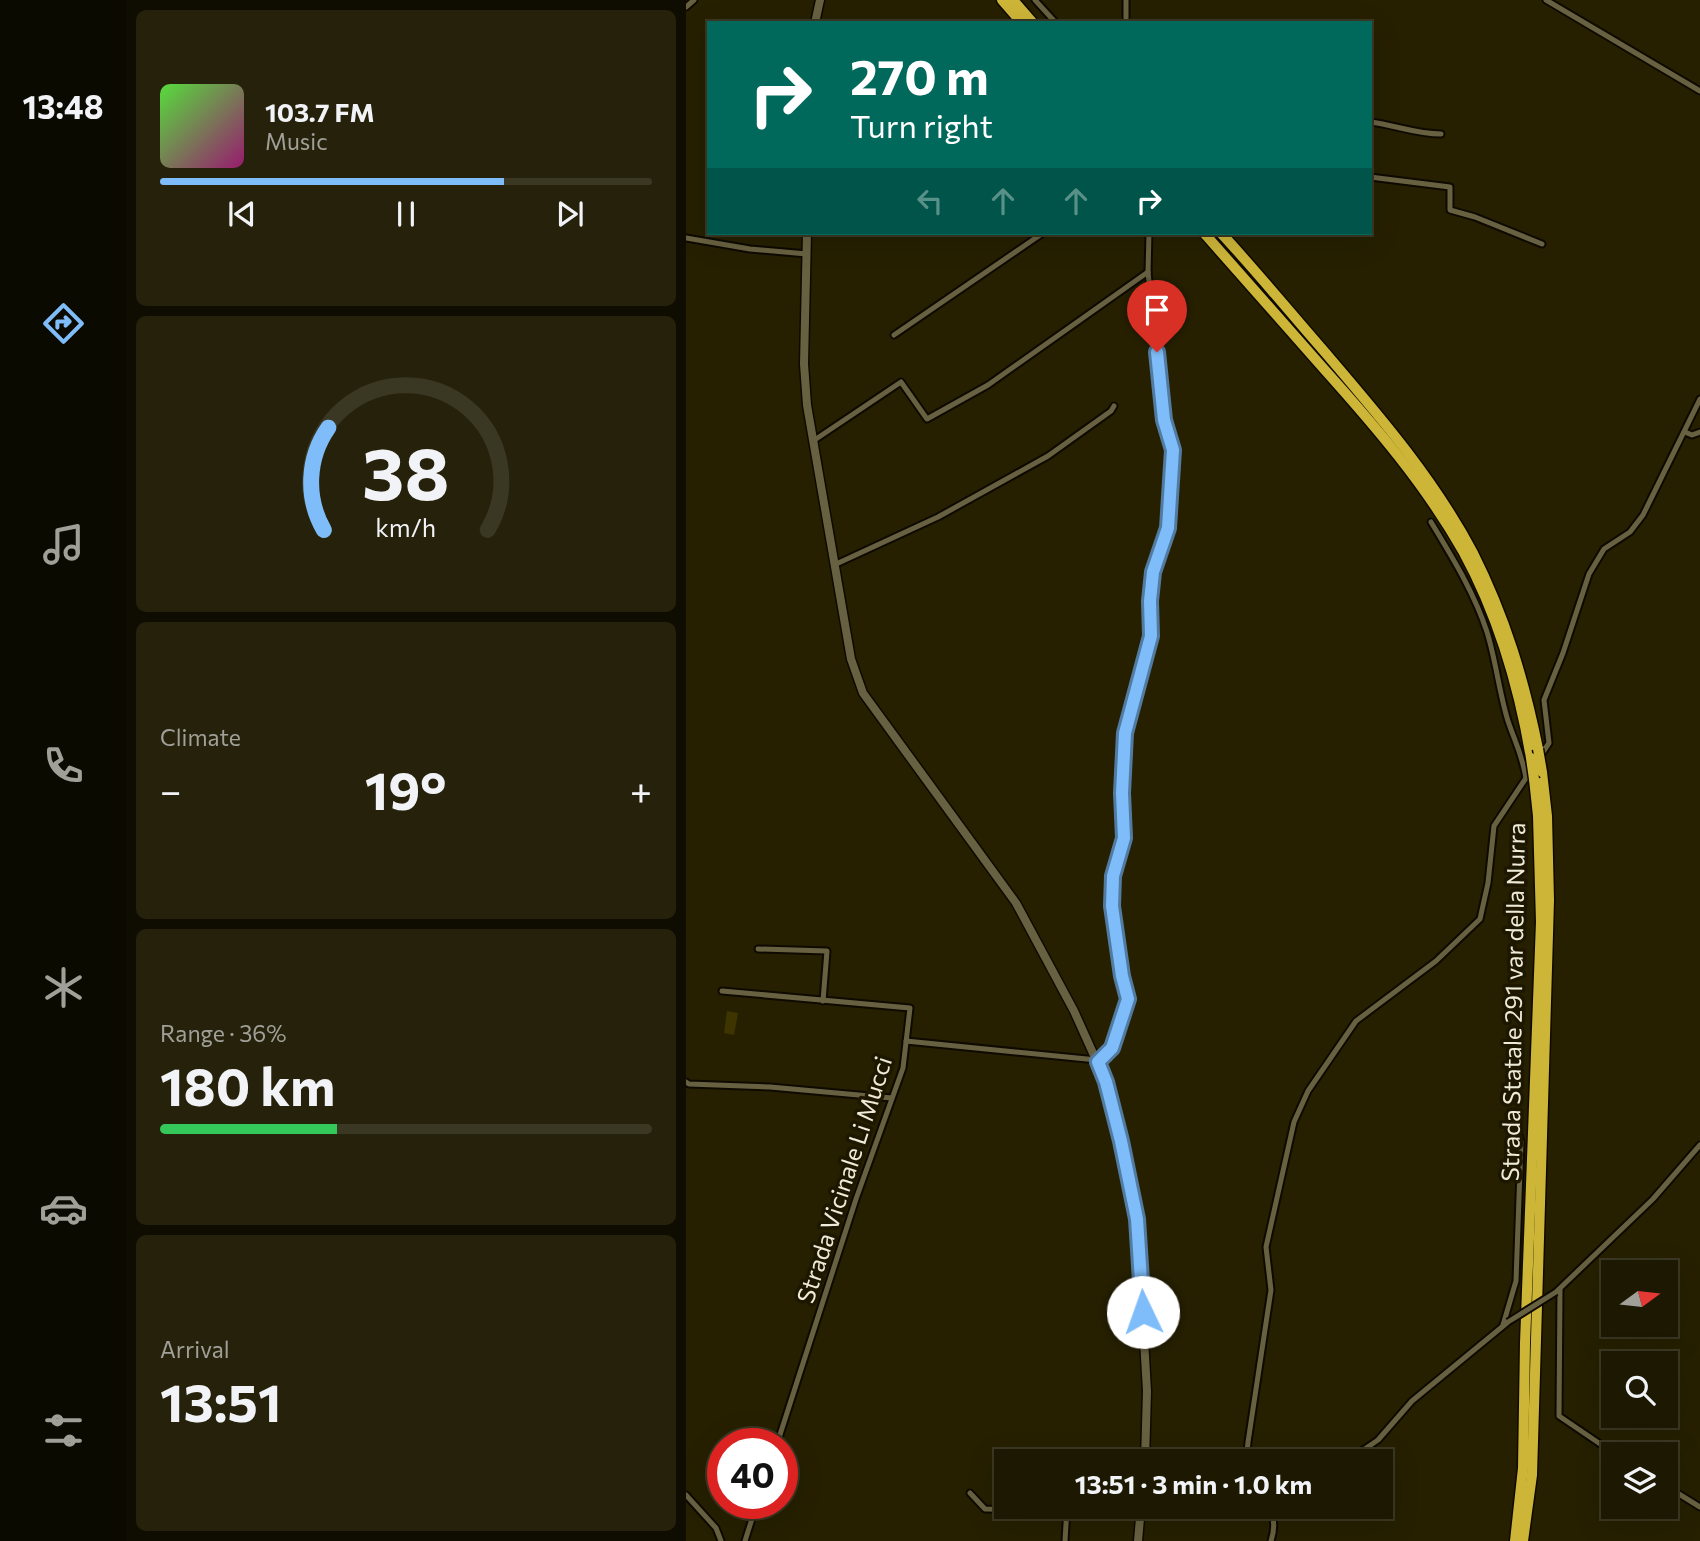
<!DOCTYPE html>
<html lang="en">
<head>
<meta charset="utf-8">
<style>
	body { margin:0; font-family:Commissioner,sans-serif; background:#25210b; color:#f1f3f6; height:100vh; display:flex; flex-direction:column; font-size:26px; white-space:nowrap }
	* { box-sizing:border-box; margin:0 }
	p { font-size:23px; color:#a0a099 }
	.icon { flex:none; width:38px; height:38px; fill:none; stroke:currentColor; stroke-width:2; stroke-linecap:round; stroke-linejoin:round }
	.map { position:relative; flex:1; overflow:hidden }
	.side { display:flex; flex-direction:column; gap:10px; padding:10px; background:#0f0d01; width:560px }
	.side>* { flex:none }
	.hud { position:absolute; left:21px; top:21px; width:665px; height:214px; border-radius:0px; box-shadow:0 7px 28px #0002,0 0 0 2px #3a3723; background:#00695c; color:#fff; overflow:hidden }
	.needle { width:46px; rotate:75deg }
	.tools { position:absolute; left:915px; top:1260px; display:grid; gap:14px }
	.tools a { display:grid; place-items:center; width:77px; height:77px; border-radius:0px; background:#1c1801; box-shadow:0 7px 28px #0002,0 0 0 2px #3a3723; font-size:35px }
	.speed { position:absolute; left:21px; top:1428px; display:flex; gap:14px; font-size:35px; font-weight:700; text-align:center }
	.speed>* { display:grid; place-content:center; width:91px; height:91px; border-radius:50%; background:#1c1801; box-shadow:0 7px 28px #0002,0 0 0 2px #3a3723; line-height:1 }
	.speed .limit { border:10px solid #d22; background:#fff; color:#111 }
	.pin { position:absolute; display:grid; place-items:center; width:60px; height:60px; color:#fff; margin:-72px -30px; border-radius:50% 50% 50% 0; rotate:-45deg; box-shadow:0 0 7px #0007 }
	.pin .icon { rotate:45deg }
	.me { position:absolute; width:77px; margin:-38px; rotate:357deg; stroke-linejoin:round; filter:drop-shadow(0 0 5px #0008) }
	.turn { display:flex; align-items:center; gap:24px; height:147px; padding:0 28px; font-size:32px }
	.turn .icon { width:91px; height:91px; stroke-width:2.5 }
	.turn b { display:block; font-size:49px; line-height:60px }
	.lanes { display:flex; align-items:center; height:66px; padding:0 28px; background:#0003; justify-content:center; gap:35px; direction:ltr }
	.lanes .off { opacity:.35 }
	.big { font-size:52px; font-weight:700; line-height:1.1 }
	.side .widget { flex:1; display:flex; flex-direction:column; justify-content:center; gap:10px; min-width:0; padding:0 24px; border-radius:10px; background:#25210b }
	.side .dial { align-items:center; gap:0 }
	.dial svg { height:182px; overflow:visible; fill:none; stroke:#3a3723; stroke-width:7; stroke-linecap:round; text-anchor:middle }
	.dial text { fill:#f1f3f6; stroke:none }
	.song { display:flex; align-items:center; gap:21px }
	.cover { width:84px; height:84px; border-radius:10px; background:linear-gradient(135deg,hsl(110 70% 55%),hsl(320 70% 35%)) }
	.played { height:7px; border-radius:4px; background:linear-gradient(90deg,#7ebdf9 70%,#3a3723 70%) }
	.keys { display:flex; justify-content:space-around; direction:ltr }
	.heat { display:flex; justify-content:space-between; align-items:center; font-size:38px; direction:ltr }
	.charge { height:10px; border-radius:5px; background:linear-gradient(90deg,#34c759 36%,#3a3723 0) }
	.trip { position:absolute; left:308px; top:1449px; width:399px; height:70px; border-radius:0px; background:#1c1801; box-shadow:0 7px 28px #0002,0 0 0 2px #3a3723; font-weight:700; line-height:70px; text-align:center }
	main { display:flex; flex:1; min-height:0 }
	.tab-bar { display:flex; flex-direction:column; width:126px; justify-content:space-around; align-items:center; background:#0b0a00; color:#a0a099 }
	.tab-bar .icon { width:49px; height:49px }
	.tab-bar .selected { color:#7ebdf9 }
	.tab-bar b { font-size:32px; color:#f1f3f6 }
	.map>svg:first-child { display:block }
	.green { fill:#3d3400 }
	.lines { fill:none; stroke-linecap:round; stroke-linejoin:round }
	.street-casing { stroke:#0e0a00; stroke-width:9 }
	.secondary-casing { stroke:#0e0a00; stroke-width:11 }
	.highway-casing { stroke:#0e0a00; stroke-width:13 }
	.street { stroke:#686141; stroke-width:5 }
	.secondary { stroke:#686141; stroke-width:8 }
	.highway { stroke:#cdb538; stroke-width:10 }
	.street-bridge-casing { stroke:#0e0a00; stroke-width:9; stroke-linecap:butt }
	.highway-bridge-casing { stroke:#0e0a00; stroke-width:13; stroke-linecap:butt }
	.street-bridge { stroke:#686141; stroke-width:5 }
	.highway-bridge { stroke:#cdb538; stroke-width:10 }
	.route-casing { stroke:#527ba2; stroke-width:18 }
	.route { stroke:#7ebdf9; stroke-width:12 }
	.labels { text-anchor:middle; stroke-width:7; stroke-linejoin:round; paint-order:stroke }
	.street-label { font-size:24px; fill:#eeebd9; stroke:#1d1700 }
</style>
</head>
<body>
<main>
<nav class="tab-bar">
<b>13:48</b>
<svg class="icon selected" aria-label="directions" viewBox="0 0 24 24"><path d="M12 3l9 9-9 9-9-9zM9 14v-3h6M13 9l2 2-2 2"/></svg>
<svg class="icon" aria-label="music" viewBox="0 0 24 24"><path d="M9 18V5l10-2v13"/><circle cx="6" cy="18" r="3"/><circle cx="16" cy="16" r="3"/></svg>
<svg class="icon" aria-label="phone" viewBox="0 0 24 24"><path d="M5 4h4l2 5-3 2q2 4 5 5l2-3 5 2v4C11 20 4 13 5 4z"/></svg>
<svg class="icon" aria-label="climate" viewBox="0 0 24 24"><path d="M12 3v18M4 7l16 10M4 17L20 7"/></svg>
<svg class="icon" aria-label="car" viewBox="0 0 24 24"><path d="M5 17H2v-5l4-1 3-4h7l3 4 3 1v5h-3M9 17h6M6 11h13"/><circle cx="7" cy="17" r="2"/><circle cx="17" cy="17" r="2"/></svg>
<svg class="icon" aria-label="filters" viewBox="0 0 24 24"><path d="M4 7h16M4 17h16"/><circle cx="9" cy="7" r="2"/><circle cx="15" cy="17" r="2"/></svg>
</nav>
<section class="side">
<div class="widget">
<div class="song"><i class="cover"></i><div><b>103.7 FM</b><p>Music</p></div></div>
<div class="played"></div>
<div class="keys"><svg class="icon" aria-label="previous" viewBox="0 0 24 24"><path d="M18 5L8 12l10 7zM5 5v14"/></svg><svg class="icon" aria-label="pause" viewBox="0 0 24 24"><path d="M8 5v14M16 5v14"/></svg><svg class="icon" aria-label="next" viewBox="0 0 24 24"><path d="M6 5l10 7-10 7zM19 5v14"/></svg></div>
</div>
<div class="widget dial"><svg viewBox="0 0 100 80">
<path d="M14 69A42 42 0 1 1 86 69"/>
<path d="M14 69A42 42 0 0 1 16 24" stroke="#7ebdf9"/>
<text x="50" y="56" font-size="32" font-weight="700">38</text>
<text x="50" y="72" font-size="11">km/h</text>
</svg></div>
<div class="widget"><p>Climate</p>
<div class="heat"><a>−</a><b class="big">19°</b><a>+</a></div>
</div>
<div class="widget"><p>Range · 36%</p><b class="big">180 km</b><div class="charge"></div></div>
<div class="widget"><p>Arrival</p><b class="big">13:51</b></div>
</section>
<div class="map">
<svg width="1014" height="1541" viewBox="0 0 1014 1541">
	<rect width="100%" height="100%" fill="#262001"/>
	<polygon class="green" points="41,1011 52,1013 48,1035 38,1033"/>
	<g class="lines">
		<g class="street-casing">
			<g id="street">
				<polyline points="349,0 370,23"/>
				<polyline points="860,0 1014,91"/>
				<polyline points="0,7 8,0"/>
				<polyline points="440,23 440,0"/>
				<path d="M684,122C709,125 730,134 755,134"/>
				<polyline points="684,177 764,187 764,210 789,217 856,244"/>
				<polyline points="0,238 64,249 121,254"/>
				<polyline points="208,335 357,233"/>
				<polyline points="999,432 1006,435 1014,432"/>
				<polyline points="127,441 215,382 241,419 302,385 462,272"/>
				<path d="M745,522C766,557 788,592 801,632C810,661 813,692 822,721C829,742 836,754 840,778"/>
				<polyline points="148,565 252,517 362,456 425,411 428,406"/>
				<polyline points="855,755 863,743 858,700 877,653 903,574 918,549 944,532 957,515 1014,399"/>
				<polyline points="72,949 141,951 137,1001"/>
				<polyline points="36,991 224,1008 217,1068 170,1199 91,1444"/>
				<polyline points="220,1041 411,1060"/>
				<polyline points="412,1063 426,1048 442,999 436,976 426,906 427,876 438,838 436,793 438,733 465,636 463,601 467,572 482,528 485,481 487,450 478,420 462,272 463,233"/>
				<polyline points="0,1082 3,1084 84,1087 206,1098"/>
				<polyline points="874,1289 873,1416 929,1454"/>
				<polyline points="870,1292 967,1199 1014,1145"/>
				<polyline points="817,1325 830,1281 835,1142 832,1132"/>
				<polyline points="385,1461 437,1453 460,1453"/>
				<polyline points="564,1461 561,1453 562,1442 585,1290 580,1247 608,1122 622,1091 670,1021 750,961 794,919 802,883 808,826 846,769"/>
				<polyline points="661,1461 692,1440 726,1401 822,1322"/>
				<polyline points="980,1486 1014,1507"/>
				<polyline points="284,1493 299,1509 381,1510"/>
				<polyline points="0,1495 30,1528 35,1541"/>
				<path d="M583,1507C589,1518 589,1529 585,1541"/>
				<polyline points="587,1515 598,1507"/>
				<polyline points="59,1541 71,1503"/>
				<polyline points="379,1541 381,1507"/>
			</g>
		</g>
		<g class="secondary-casing">
			<g id="secondary">
				<polyline points="129,23 134,0"/>
				<polyline points="121,233 118,364 121,405 165,659 177,693 330,903 388,1011 420,1082 435,1141 451,1219 461,1391 459,1461"/>
				<polyline points="452,1541 455,1507"/>
			</g>
		</g>
		<g class="highway-casing">
			<g id="highway">
				<polyline points="316,0 336,23"/>
				<polyline points="327,0 347,23"/>
				<path d="M518,233C558,278 598,324 638,369C689,426 739,484 777,551C812,615 833,687 845,758"/>
				<path d="M535,233C572,273 607,316 643,357C696,419 749,481 787,553C819,617 838,679 852,749"/>
				<polyline points="829,1541 837,1468 839,1343 855,922 852,816 848,779"/>
				<polyline points="837,1541 846,1475 863,900 861,816 856,772"/>
			</g>
		</g>
		<use href="#street" class="street"/>
		<use href="#secondary" class="secondary"/>
		<use href="#highway" class="highway"/>
		<g class="street-bridge-casing">
			<polyline id="street-bridge" points="822,1322 870,1292"/>
		</g>
		<g class="highway-bridge-casing">
			<g id="highway-bridge">
				<polyline points="852,749 856,772"/>
				<polyline points="845,758 848,779"/>
			</g>
		</g>
		<use href="#street-bridge" class="street-bridge"/>
		<use href="#highway-bridge" class="highway-bridge"/>
	</g>
	<g class="lines">
		<g class="route-casing">
			<polyline id="route" points="457,1312 451,1219 435,1141 420,1082 412,1062 426,1048 442,999 436,976 426,906 427,876 438,838 436,793 439,733 465,636 464,601 467,572 482,528 487,450 478,420 471,352"/>
		</g>
		<use href="#route" class="route"/>
	</g>
	<g class="labels">
		<g class="street-label">
			<text transform="translate(828 1002) rotate(-89)" y="8">Strada Statale 291 var della Nurra</text>
			<text transform="translate(159 1180) rotate(-72)" y="8">Strada Vicinale Li Mucci</text>
		</g>
	</g>
</svg>
<div class="tools">
<a><svg class="needle" viewBox="-14 -14 28 28"><path d="M0-13l5 13h-10z" fill="#e53935"/><path d="M0 13l5-13h-10z" fill="#a0a099"/></svg></a>
<a><svg class="icon" aria-label="search" viewBox="0 0 24 24"><circle cx="10" cy="10" r="6"/><path d="M15 15l6 6"/></svg></a>
<a><svg class="icon" aria-label="layers" viewBox="0 0 24 24"><path d="M12 4l9 5-9 5-9-5zM3 14l9 5 9-5"/></svg></a>
</div>
<div class="speed"><div class="limit">40</div></div>
<div class="pin" style="left:471px;top:352px;background:#d93025"><svg class="icon" aria-label="arrive" viewBox="0 0 24 24"><path d="M6 21V4h12l-3 4 3 4H6"/></svg></div>
<svg class="me" style="left:457px;top:1312px" viewBox="-20 -20 40 40"><circle r="19" fill="#fff"/><path d="M0-13L10 11 0 6-10 11z" fill="#7ebdf9"/></svg>
<div class="trip">13:51 · 3 min · 1.0 km</div>
<div class="hud">
<div class="turn"><svg class="icon" aria-label="right" viewBox="0 0 24 24"><path d="M7 20v-9h11M14 6l5 5-5 5"/></svg><div><b>270 m</b>Turn right</div></div>
<div class="lanes"><svg class="icon off" aria-label="left" viewBox="0 0 24 24"><path d="M17 20v-9H6M10 6l-5 5 5 5"/></svg><svg class="icon off" aria-label="ahead" viewBox="0 0 24 24"><path d="M12 20V5M6 11l6-6 6 6"/></svg><svg class="icon off" aria-label="ahead" viewBox="0 0 24 24"><path d="M12 20V5M6 11l6-6 6 6"/></svg><svg class="icon" aria-label="right" viewBox="0 0 24 24"><path d="M7 20v-9h11M14 6l5 5-5 5"/></svg></div>
</div>
</div>
</main>
</body>
</html>
